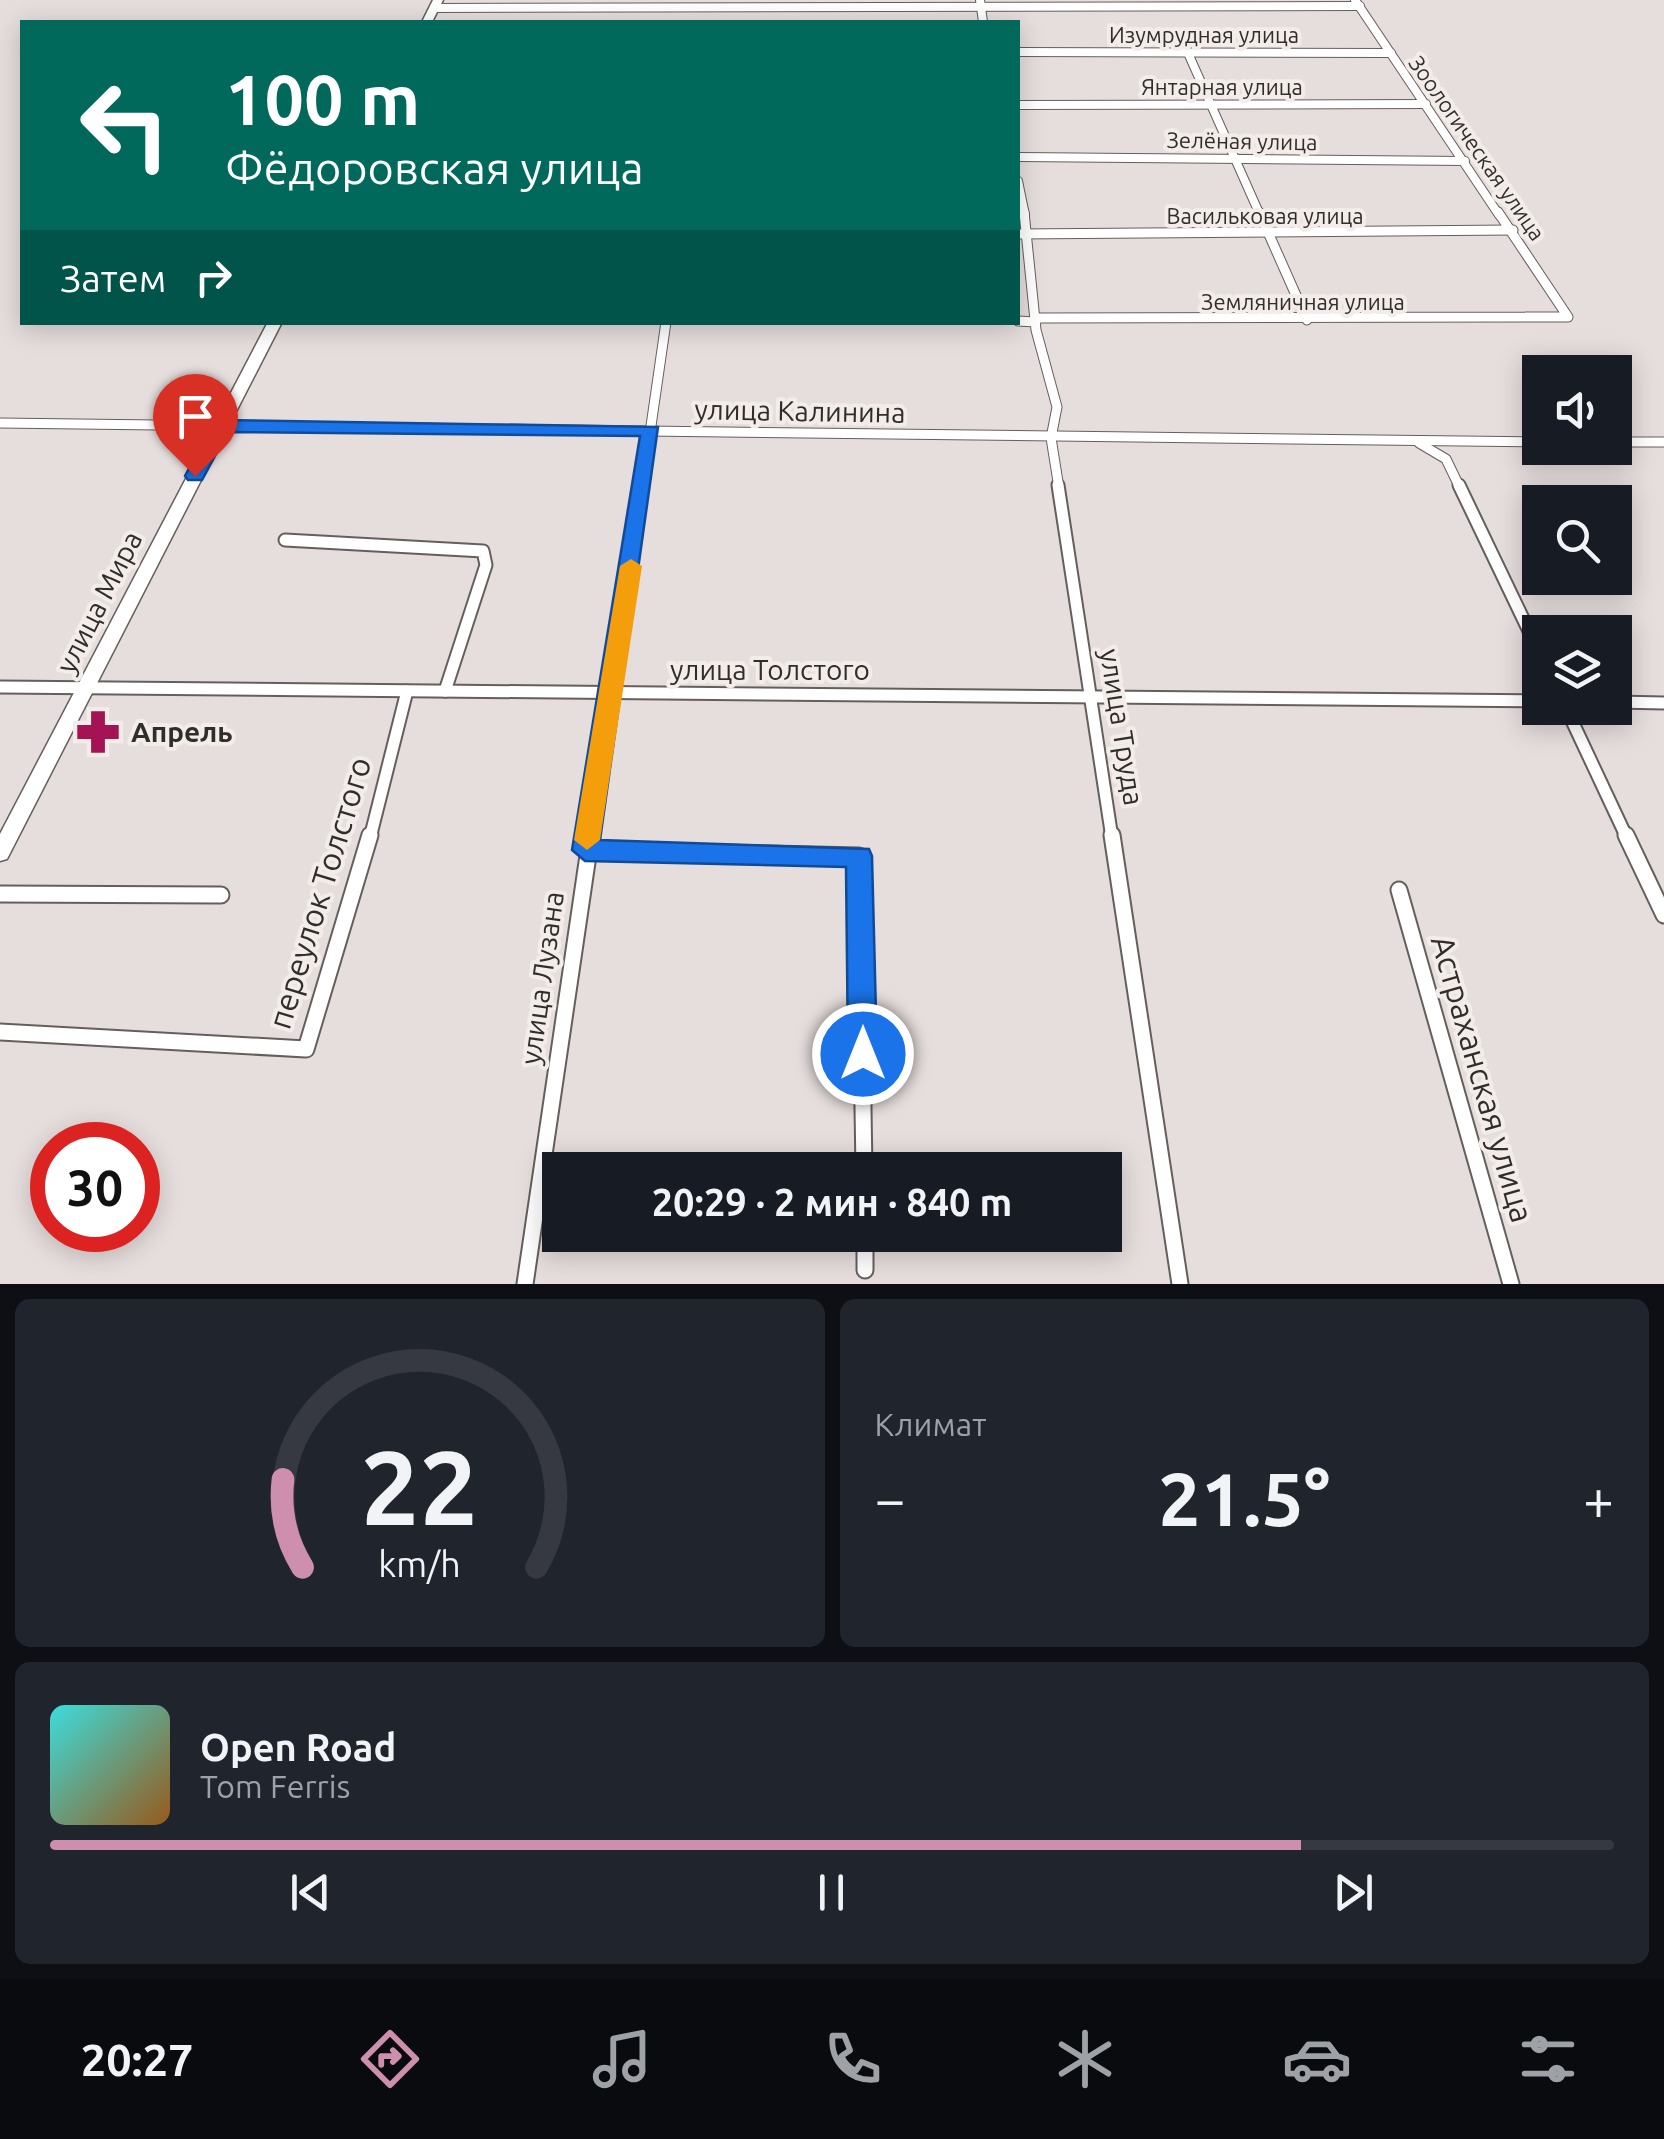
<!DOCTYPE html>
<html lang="ru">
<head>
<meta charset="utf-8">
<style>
	body { margin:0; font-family:Ubuntu,sans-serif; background:#20242c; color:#f1f3f6; height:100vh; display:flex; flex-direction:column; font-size:38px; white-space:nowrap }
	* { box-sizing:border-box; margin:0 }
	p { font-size:32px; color:#9ea1a6 }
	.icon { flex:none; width:55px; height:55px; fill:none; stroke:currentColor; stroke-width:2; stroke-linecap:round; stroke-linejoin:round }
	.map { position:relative; height:1284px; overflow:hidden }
	.details { display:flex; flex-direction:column; gap:15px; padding:15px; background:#0d0f14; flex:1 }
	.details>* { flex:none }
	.banner { position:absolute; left:20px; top:20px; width:1000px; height:305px; border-radius:0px; box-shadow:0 5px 25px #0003; background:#00695c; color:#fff; overflow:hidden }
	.tools { position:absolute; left:1522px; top:355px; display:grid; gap:20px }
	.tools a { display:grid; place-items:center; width:110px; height:110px; border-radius:0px; background:#171b24; box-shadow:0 5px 25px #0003; font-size:50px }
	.speed { position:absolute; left:30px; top:1122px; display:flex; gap:20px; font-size:50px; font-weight:700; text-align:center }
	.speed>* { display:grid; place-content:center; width:130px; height:130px; border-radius:50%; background:#171b24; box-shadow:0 5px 25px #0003; line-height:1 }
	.speed .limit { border:15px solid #d22; background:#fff; color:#111 }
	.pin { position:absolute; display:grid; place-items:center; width:85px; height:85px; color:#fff; margin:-102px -42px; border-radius:50% 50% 50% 0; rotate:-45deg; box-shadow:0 0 10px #0007 }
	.pin .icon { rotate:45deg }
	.me { position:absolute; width:110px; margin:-55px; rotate:0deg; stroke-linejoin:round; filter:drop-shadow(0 0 8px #0008) }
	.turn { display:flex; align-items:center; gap:35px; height:210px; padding:0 40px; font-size:45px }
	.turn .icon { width:130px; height:130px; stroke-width:2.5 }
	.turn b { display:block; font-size:70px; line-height:85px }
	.then { display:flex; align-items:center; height:95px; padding:0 40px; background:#0003; gap:20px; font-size:38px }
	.big { font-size:75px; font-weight:700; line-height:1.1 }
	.details .tile { flex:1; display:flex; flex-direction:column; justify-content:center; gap:15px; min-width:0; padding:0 35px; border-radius:15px; background:#20242c }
	.details .dial { align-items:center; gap:0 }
	.dial svg { height:260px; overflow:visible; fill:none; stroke:#363941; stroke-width:7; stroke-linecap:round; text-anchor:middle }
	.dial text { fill:#f1f3f6; stroke:none }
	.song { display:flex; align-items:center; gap:30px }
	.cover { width:120px; height:120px; border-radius:15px; background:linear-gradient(135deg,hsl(180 70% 55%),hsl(30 70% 35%)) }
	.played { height:10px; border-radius:5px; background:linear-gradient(90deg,#ce8ead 80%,#363941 80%) }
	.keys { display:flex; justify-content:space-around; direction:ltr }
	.heat { display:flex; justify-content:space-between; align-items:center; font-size:55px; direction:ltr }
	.details .tiles { flex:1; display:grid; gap:15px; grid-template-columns:1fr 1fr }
	.tile:last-child { grid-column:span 2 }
	.trip { position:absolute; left:542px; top:1152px; width:580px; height:100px; border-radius:0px; background:#171b24; box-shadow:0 5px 25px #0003; font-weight:700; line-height:100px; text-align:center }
	.menu { display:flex; height:160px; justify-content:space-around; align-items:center; background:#090b0e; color:#9ea1a6 }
	.menu .icon { width:70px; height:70px }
	.menu .active { color:#ce8ead }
	.menu b { font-size:45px; color:#f1f3f6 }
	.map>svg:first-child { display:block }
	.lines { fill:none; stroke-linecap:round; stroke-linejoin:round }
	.street-far3-casing { stroke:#655f5c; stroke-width:10 }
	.street-far2-casing { stroke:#655f5c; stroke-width:11 }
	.street-far1-casing { stroke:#655f5c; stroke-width:15 }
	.street-casing { stroke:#655f5c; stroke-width:19 }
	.secondary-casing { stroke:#655f5c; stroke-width:3 }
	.street-far3 { stroke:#fff; stroke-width:8 }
	.street-far2 { stroke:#fff; stroke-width:9 }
	.street-far1 { stroke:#fff; stroke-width:11 }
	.street { stroke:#fff; stroke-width:15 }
	.secondary { fill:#fff; fill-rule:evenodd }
	.route { fill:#1a73e8; stroke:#114b97; stroke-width:2.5 }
	.slow { fill:#f59e0b }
	.labels { text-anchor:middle; stroke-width:8; stroke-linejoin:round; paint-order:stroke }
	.far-street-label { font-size:22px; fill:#302e2d; stroke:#f3ece9 }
	.street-label { font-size:28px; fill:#302e2d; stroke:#f3ece9 }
	.poi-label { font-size:28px; font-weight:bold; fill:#302e2d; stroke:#f3ece9; text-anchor:start }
	.near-street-label { font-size:32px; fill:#302e2d; stroke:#f3ece9 }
</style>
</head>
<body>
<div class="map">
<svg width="1664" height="1284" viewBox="0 0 1664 1284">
	<rect width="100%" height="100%" fill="#e6dedc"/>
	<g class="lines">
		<g class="street-far3-casing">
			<g id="street-far3">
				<polyline points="980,0 983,22"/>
				<polyline points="1355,0 1499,215"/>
				<polyline points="434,8 1360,6"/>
				<polyline points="1018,52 1391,53"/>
				<polyline points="1188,53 1260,215"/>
				<polyline points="1018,105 1426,104"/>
				<polyline points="1018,157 1465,161"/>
				<polyline points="1018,181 1025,215"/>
			</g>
		</g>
		<g class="street-far2-casing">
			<g id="street-far2">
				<polyline points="1024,212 1036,330 1057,407 1051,438 1059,488"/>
				<polyline points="1259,212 1307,320"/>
				<polyline points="1018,234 1513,230"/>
				<polyline points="1039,318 1568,317 1498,212"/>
				<polyline points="1018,321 1036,322"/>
				<polyline points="0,423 1540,442"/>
				<polyline points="1615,442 1664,442"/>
				<polyline points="1419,443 1446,459 1460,488"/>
				<polyline points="642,488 666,322"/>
			</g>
		</g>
		<g class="street-far1-casing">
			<g id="street-far1">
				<polyline points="1058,485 1112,838"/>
				<polyline points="1459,485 1540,654"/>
				<polyline points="285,540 483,551 486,565 445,691"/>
				<polyline points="0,687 1540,701"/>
				<polyline points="1615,702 1664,703"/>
				<polyline points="1566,708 1627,838"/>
				<polyline points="370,838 407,691"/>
				<polyline points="590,838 642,485"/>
			</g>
		</g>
		<g class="street-casing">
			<g id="street">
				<polyline points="1112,835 1180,1284"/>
				<polyline points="1626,835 1664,915"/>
				<polyline points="585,850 859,856 864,1170"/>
				<polyline points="1399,890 1511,1284"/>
				<polyline points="0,894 221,895"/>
				<polyline points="0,1032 306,1049 370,835"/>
				<polyline points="865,1235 865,1270"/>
				<polyline points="525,1284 591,835"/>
			</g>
		</g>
		<g class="secondary-casing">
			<g id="secondary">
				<polygon points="433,0 443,0 432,22 422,22"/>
				<polygon points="268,322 282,322 7,859 0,861 0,834"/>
			</g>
		</g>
		<use href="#street-far3" class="street-far3"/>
		<use href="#street-far2" class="street-far2"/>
		<use href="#street-far1" class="street-far1"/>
		<use href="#street" class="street"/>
		<use href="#secondary" class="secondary"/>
	</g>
	<polygon class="route" points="221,420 658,427 600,840 869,849 872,856 877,1054 873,1064 863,1068 852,1064 848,1054 846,867 585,861 572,850 640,436 228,432 202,480 188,480 185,476 212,426"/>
	<polygon class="slow" points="631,559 642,566 600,840 587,850 574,840 620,566"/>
	<defs>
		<g id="pharmacy-bare" transform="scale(3.45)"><path d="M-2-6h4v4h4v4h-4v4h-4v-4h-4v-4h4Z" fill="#a41353" stroke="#f3ece9" stroke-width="2.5" paint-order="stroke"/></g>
	</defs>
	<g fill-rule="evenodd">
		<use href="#pharmacy-bare" x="98" y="732"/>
	</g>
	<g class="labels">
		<g class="far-street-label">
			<text x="1204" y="43">Изумрудная улица</text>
			<text x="1222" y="95">Янтарная улица</text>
			<text transform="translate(1242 141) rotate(1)" y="8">Зелёная улица</text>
			<text transform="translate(1477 148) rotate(55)" y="8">Зоологическая улица</text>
			<text x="1265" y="224">Васильковая улица</text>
			<text x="1303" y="310">Земляничная улица</text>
		</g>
		<g class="street-label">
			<text transform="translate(800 411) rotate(1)" y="10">улица Калинина</text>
			<text transform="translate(99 602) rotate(-63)" y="10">улица Мира</text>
			<text x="770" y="680">улица Толстого</text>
			<text transform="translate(1122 727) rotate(81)" y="10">улица Труда</text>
			<text transform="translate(542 978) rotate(-82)" y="10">улица Лузана</text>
		</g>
		<g class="poi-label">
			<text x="131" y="742">Апрель</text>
		</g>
		<g class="near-street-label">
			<text transform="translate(320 893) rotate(-73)" y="11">переулок Толстого</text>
			<text transform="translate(1482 1079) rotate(74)" y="11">Астраханская улица</text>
		</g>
	</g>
</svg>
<div class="tools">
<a><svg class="icon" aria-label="sound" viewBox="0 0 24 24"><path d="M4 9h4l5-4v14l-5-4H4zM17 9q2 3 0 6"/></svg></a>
<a><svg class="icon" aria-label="search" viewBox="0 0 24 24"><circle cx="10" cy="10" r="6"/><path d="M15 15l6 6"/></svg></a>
<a><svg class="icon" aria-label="layers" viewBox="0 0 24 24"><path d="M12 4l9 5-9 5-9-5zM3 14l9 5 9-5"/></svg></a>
</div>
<div class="speed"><div class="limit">30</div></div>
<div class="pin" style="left:195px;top:476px;background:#d93025"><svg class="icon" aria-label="arrive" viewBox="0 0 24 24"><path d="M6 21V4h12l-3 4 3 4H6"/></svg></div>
<svg class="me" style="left:863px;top:1054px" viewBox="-20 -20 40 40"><circle r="17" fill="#1a73e8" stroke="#fff" stroke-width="3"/><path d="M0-11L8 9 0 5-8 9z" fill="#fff"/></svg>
<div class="trip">20:29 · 2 мин · 840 m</div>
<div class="banner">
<div class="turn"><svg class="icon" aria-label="left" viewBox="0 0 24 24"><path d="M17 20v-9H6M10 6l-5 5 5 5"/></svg><div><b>100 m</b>Фёдоровская улица</div></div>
<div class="then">Затем<svg class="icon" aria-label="right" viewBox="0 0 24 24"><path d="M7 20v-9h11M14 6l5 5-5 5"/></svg></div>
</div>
</div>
<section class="details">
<div class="tiles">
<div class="tile dial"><svg viewBox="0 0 100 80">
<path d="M14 69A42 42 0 1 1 86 69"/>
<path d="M14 69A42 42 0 0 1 8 42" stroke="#ce8ead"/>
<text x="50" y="56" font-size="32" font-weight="700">22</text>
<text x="50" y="72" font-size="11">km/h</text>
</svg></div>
<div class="tile"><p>Климат</p>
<div class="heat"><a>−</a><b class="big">21.5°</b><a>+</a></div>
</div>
<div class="tile">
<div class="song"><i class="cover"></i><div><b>Open Road</b><p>Tom Ferris</p></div></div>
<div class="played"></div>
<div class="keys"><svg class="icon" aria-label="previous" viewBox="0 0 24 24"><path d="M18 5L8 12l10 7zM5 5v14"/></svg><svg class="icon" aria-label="pause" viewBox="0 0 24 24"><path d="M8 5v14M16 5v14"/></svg><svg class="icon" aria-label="next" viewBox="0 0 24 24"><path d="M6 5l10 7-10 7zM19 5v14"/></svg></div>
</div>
</div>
</section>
<nav class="menu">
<b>20:27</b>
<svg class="icon active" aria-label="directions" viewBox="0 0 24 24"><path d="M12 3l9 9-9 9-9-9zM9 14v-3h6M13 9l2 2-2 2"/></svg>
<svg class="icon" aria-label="music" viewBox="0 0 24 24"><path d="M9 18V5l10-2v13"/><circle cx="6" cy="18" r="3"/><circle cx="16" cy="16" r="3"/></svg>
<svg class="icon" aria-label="phone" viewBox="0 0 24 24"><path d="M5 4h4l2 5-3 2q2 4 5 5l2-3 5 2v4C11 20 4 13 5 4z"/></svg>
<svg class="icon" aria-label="climate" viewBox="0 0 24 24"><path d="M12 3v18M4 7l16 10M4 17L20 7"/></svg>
<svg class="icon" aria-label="car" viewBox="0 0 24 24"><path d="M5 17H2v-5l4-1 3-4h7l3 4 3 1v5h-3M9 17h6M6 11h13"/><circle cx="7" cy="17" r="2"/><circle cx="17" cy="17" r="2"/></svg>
<svg class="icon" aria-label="filters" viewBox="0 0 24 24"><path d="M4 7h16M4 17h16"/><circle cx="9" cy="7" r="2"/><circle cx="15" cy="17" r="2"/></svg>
</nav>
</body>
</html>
